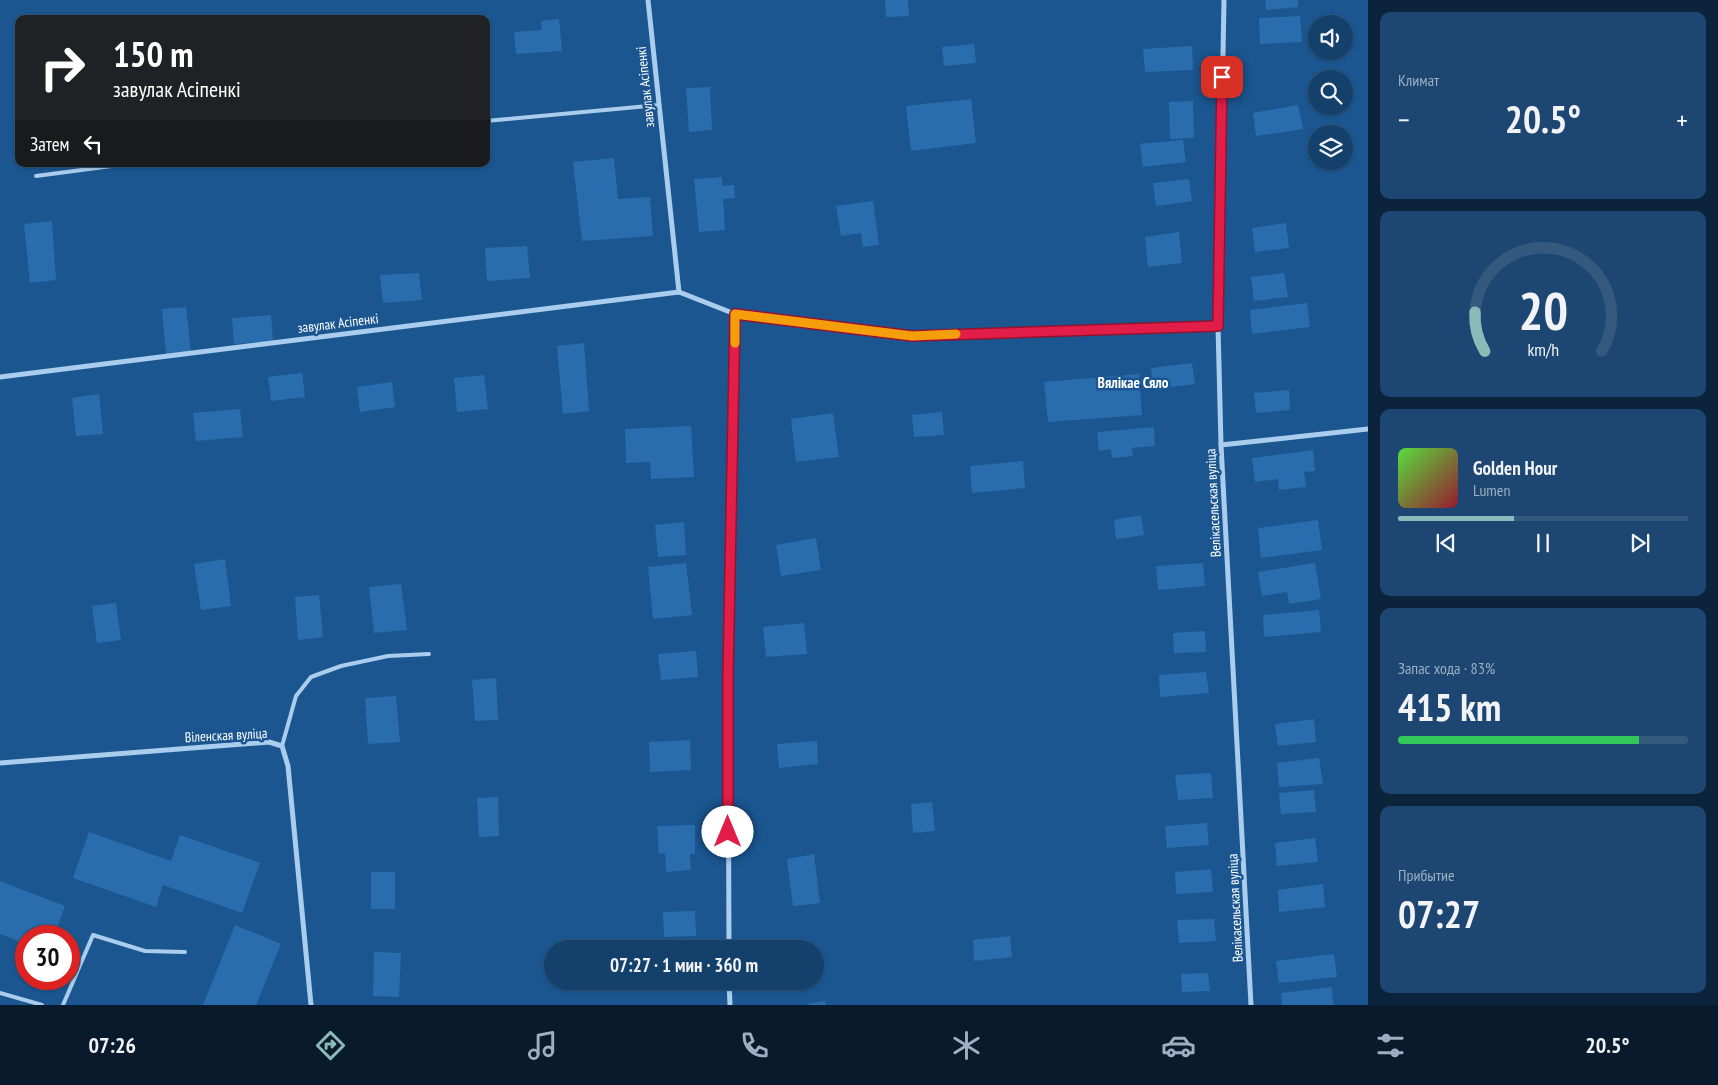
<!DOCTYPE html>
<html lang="ru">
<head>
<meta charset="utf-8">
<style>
	body { margin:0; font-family:"PT Sans Narrow",sans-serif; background:#1d4772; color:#f1f3f6; height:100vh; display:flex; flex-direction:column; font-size:19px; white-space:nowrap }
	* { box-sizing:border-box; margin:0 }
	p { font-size:16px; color:#9dafc2 }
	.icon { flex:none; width:28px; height:28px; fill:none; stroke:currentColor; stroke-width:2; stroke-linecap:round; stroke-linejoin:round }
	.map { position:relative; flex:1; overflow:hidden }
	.panel { display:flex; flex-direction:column; gap:12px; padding:12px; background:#0b233b; width:350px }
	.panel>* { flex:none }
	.banner { position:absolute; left:15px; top:15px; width:475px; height:152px; border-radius:10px; box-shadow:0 1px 4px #0004,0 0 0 1px #33597f; background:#202124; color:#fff; overflow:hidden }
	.tools { position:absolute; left:1308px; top:15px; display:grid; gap:10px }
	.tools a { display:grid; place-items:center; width:45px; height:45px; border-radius:50%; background:#14406c; box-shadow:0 1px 4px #0004,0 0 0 1px #33597f; font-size:25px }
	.speed { position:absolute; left:15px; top:925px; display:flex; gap:10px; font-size:25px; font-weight:700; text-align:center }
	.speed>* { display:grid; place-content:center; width:65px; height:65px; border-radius:50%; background:#14406c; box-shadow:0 1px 4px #0004,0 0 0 1px #33597f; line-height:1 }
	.speed .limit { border:8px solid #d22; background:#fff; color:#111 }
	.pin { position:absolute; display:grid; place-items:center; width:42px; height:42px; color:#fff; margin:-21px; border-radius:10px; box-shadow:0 2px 8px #0006 }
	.me { position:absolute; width:55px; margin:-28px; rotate:0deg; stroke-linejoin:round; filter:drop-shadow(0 0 4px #0008) }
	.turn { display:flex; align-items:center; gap:18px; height:105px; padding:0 15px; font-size:22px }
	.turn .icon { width:65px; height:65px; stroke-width:2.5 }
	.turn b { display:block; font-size:35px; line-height:42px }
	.then { display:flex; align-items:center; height:48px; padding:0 15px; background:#0003; gap:10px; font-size:19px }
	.big { font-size:38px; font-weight:800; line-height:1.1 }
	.panel .card { flex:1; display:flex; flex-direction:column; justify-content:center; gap:8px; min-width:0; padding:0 18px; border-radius:10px; background:#1d4772 }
	.panel .dial { align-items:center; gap:0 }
	.dial svg { height:130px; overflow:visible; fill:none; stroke:#33597f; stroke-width:7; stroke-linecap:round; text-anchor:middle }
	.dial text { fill:#f1f3f6; stroke:none }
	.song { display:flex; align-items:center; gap:15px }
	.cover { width:60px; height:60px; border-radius:8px; background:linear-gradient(135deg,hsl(110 70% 55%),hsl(350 70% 35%)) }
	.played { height:5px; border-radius:2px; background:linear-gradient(90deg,#8bbbb9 40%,#33597f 40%) }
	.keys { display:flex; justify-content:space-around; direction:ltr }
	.heat { display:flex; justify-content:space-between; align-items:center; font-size:28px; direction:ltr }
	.charge { height:8px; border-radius:4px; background:linear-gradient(90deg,#34c759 83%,#33597f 0) }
	.trip { position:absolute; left:544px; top:940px; width:280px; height:50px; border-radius:25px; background:#14406c; box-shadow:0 1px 4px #0004,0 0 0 1px #33597f; font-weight:800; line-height:50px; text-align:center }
	.tabs { display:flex; height:80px; justify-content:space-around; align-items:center; background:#081a2b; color:#9dafc2 }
	.tabs .icon { width:35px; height:35px }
	.tabs .active { color:#8bbbb9 }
	.tabs b { font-size:22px; color:#f1f3f6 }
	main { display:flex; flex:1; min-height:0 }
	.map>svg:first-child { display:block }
	.building { fill:#2a6dae }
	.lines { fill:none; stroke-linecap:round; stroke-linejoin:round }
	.service { stroke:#aacdee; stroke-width:4 }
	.minor { stroke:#aacdee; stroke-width:5 }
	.route-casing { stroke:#92132f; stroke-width:12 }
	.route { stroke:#e11d48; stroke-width:9 }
	.slow { stroke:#f59e0b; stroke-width:9 }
	.labels { text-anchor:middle; stroke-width:5; stroke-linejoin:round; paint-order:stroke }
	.street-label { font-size:14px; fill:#fff; stroke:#1b5690 }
	.neighbourhood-label { font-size:15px; font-weight:bold; fill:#fff; stroke:#1b5690 }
</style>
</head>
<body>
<main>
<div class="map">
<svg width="1368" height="1005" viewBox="0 0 1368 1005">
	<rect width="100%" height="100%" fill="#1b5690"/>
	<g class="building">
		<polygon points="885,0 908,0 909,16 886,17"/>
		<polygon points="1265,0 1298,0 1298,7 1266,10"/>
		<polygon points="1300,16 1302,42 1260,44 1259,18"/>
		<polygon points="559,19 562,51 516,54 514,32 542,30 541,21"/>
		<polygon points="974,44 976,63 944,66 942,47"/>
		<polygon points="1192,46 1193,70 1145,72 1143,49"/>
		<polygon points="710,87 712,130 689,132 686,88"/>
		<polygon points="971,99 976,143 911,151 906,106"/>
		<polygon points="1193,101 1194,138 1170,139 1169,102"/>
		<polygon points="1298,105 1303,129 1256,136 1253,113"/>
		<polygon points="1183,140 1186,162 1143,167 1140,144"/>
		<polygon points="614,158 618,199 650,197 653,236 582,241 573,162"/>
		<polygon points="722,177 722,186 734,185 735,198 723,199 725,230 699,232 694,179"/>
		<polygon points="1189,179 1192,201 1156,206 1153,183"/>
		<polygon points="873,201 879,245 863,247 861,233 841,236 836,206"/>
		<polygon points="52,221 56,280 30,283 24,224"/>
		<polygon points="1286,223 1289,248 1255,252 1252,228"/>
		<polygon points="1179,232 1182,263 1148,267 1145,237"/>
		<polygon points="527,246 530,278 487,281 485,248"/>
		<polygon points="419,273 422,300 383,303 380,275"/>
		<polygon points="1284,273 1288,297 1254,301 1251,277"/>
		<polygon points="1307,303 1310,327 1252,334 1250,310"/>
		<polygon points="186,307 191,352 166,354 162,309"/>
		<polygon points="271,315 273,341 234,344 232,318"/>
		<polygon points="584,343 589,411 563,414 557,346"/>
		<polygon points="1192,363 1195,384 1153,389 1151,368"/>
		<polygon points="302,373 305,397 271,401 268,377"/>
		<polygon points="1139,374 1142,415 1048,422 1044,382"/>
		<polygon points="484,375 488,409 457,412 454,378"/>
		<polygon points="392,382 395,407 360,412 357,387"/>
		<polygon points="1289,390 1290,410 1256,413 1254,393"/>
		<polygon points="99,394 103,434 76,436 72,398"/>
		<polygon points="240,409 243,437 196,441 193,413"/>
		<polygon points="942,412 944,435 914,437 912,415"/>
		<polygon points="833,413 839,457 796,462 791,419"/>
		<polygon points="691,426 694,477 651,479 650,462 626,463 625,429"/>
		<polygon points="1154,427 1155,446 1132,448 1133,456 1112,458 1111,449 1099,451 1097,432"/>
		<polygon points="1313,450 1315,471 1304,472 1306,487 1279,490 1278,479 1255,482 1252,458"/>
		<polygon points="1023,461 1025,488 972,493 970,466"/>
		<polygon points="1141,515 1144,535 1116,539 1114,520"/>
		<polygon points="1318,520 1322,550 1261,558 1258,528"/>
		<polygon points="684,522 686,555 658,557 655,525"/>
		<polygon points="816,538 821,570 781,576 776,545"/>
		<polygon points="225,559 231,606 201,610 194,564"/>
		<polygon points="686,563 692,615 653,619 648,567"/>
		<polygon points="1203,563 1205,586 1158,590 1156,566"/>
		<polygon points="1315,563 1321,599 1289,604 1287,592 1262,596 1258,572"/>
		<polygon points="401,584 407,630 374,633 369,587"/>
		<polygon points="319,595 323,637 298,640 295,597"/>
		<polygon points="116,603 121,640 97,643 92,606"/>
		<polygon points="1319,610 1321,632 1264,637 1263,615"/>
		<polygon points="804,623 807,654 766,657 763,627"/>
		<polygon points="1205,631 1206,652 1174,653 1173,633"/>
		<polygon points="696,651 698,677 661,680 658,654"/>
		<polygon points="1206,672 1209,693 1160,697 1159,675"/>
		<polygon points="496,678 498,720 475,721 472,680"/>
		<polygon points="396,696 400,742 368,744 365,698"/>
		<polygon points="1314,719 1316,742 1278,746 1275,724"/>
		<polygon points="690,740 691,770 650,772 649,742"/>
		<polygon points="817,741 818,764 779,768 777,744"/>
		<polygon points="1319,758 1323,784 1279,787 1277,763"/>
		<polygon points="1211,773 1213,798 1178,800 1175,775"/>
		<polygon points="1314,790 1316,812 1281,814 1279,793"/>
		<polygon points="498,797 499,836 479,837 477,798"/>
		<polygon points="932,802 935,831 913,833 911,804"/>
		<polygon points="1207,823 1209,845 1167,848 1165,826"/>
		<polygon points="695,825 695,854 690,854 691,870 666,872 665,853 659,854 657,826"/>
		<polygon points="89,832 171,861 180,835 260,863 242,913 163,885 156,907 73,878"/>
		<polygon points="1315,838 1318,862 1277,866 1275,843"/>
		<polygon points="814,854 820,903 793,906 787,859"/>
		<polygon points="1211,869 1213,892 1176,894 1175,872"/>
		<rect x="371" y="872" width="24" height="37"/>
		<polygon points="0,881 65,906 54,936 26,936 26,944 0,934"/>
		<polygon points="1323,884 1325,907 1279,912 1278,890"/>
		<polygon points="695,911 696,936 664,937 663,912"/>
		<polygon points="1214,919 1216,941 1179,943 1177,920"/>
		<polygon points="235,925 281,944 256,1005 203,1005"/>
		<polygon points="1010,936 1012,957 974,961 973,940"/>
		<polygon points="374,952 401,953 399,997 373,996"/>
		<polygon points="1334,954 1337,977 1279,983 1276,961"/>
		<polygon points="1208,973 1210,991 1182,992 1181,974"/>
		<polygon points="1332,987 1333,1005 1282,1005 1281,993"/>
		<polygon points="825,1001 826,1005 808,1005 808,1004"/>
	</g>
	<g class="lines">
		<g class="service">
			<polyline points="486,121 659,105"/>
			<polyline points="36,176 127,164"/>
			<polyline points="282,746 296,696 311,677 341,666 388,656 429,654"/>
			<polyline points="0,993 42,1005"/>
			<polyline points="63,1005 93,935 145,951 185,952"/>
		</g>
		<g class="minor">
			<polyline points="648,0 679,292"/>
			<polyline points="1224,0 1218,326 1221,445 1251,1005"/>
			<polyline points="0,377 679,292 735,314 911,335 1218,326"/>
			<polyline points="1221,445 1368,429"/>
			<polyline points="0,763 269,742 282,746 288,766 311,1005"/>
			<polyline points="729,949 728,676 735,314"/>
			<polyline points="729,981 730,1005"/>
		</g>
	</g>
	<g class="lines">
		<g class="route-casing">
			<polyline id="route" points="728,832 728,676 735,314 912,336 1218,326 1222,77"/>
		</g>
		<use href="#route" class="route"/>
		<polyline class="slow" points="735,343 735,314 912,336 956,334"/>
	</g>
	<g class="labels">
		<g class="street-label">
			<text transform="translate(645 87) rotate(-96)" y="5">завулак Асіпенкі</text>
			<text transform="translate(338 323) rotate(-7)" y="5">завулак Асіпенкі</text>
			<text transform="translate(1213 503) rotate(-93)" y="5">Велікасельская вуліца</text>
			<text transform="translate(226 735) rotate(-3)" y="5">Віленская вуліца</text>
			<text transform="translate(1235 908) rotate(-93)" y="5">Велікасельская вуліца</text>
		</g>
		<g class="neighbourhood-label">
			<text x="1133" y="388">Вялікае Сяло</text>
		</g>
	</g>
</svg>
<div class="tools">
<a><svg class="icon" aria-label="sound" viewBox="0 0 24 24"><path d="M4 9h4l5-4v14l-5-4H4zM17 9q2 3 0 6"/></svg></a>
<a><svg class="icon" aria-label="search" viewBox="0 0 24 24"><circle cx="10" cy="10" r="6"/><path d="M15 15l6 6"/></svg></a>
<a><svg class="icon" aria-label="layers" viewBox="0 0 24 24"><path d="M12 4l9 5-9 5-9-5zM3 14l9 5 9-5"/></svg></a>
</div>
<div class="speed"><div class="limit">30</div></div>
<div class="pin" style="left:1222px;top:77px;background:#d93025"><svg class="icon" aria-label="arrive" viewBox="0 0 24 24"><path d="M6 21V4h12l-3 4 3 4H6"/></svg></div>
<svg class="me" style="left:728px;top:832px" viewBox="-20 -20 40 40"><circle r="19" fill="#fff"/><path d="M0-13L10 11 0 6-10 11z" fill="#e11d48"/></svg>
<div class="trip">07:27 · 1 мин · 360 m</div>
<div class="banner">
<div class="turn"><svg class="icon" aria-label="right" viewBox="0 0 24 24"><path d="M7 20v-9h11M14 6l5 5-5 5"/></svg><div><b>150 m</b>завулак Асіпенкі</div></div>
<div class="then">Затем<svg class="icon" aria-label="left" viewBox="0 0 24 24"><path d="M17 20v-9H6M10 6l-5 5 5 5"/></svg></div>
</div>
</div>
<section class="panel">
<div class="card"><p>Климат</p>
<div class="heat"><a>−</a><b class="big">20.5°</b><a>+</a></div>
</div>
<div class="card dial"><svg viewBox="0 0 100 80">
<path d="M14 69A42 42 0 1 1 86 69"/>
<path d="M14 69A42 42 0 0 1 8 45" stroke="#8bbbb9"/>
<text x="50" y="56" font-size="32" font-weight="700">20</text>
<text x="50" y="72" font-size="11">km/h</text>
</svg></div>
<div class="card">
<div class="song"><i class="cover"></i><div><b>Golden Hour</b><p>Lumen</p></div></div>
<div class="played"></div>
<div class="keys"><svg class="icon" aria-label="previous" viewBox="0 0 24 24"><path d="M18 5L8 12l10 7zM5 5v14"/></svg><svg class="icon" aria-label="pause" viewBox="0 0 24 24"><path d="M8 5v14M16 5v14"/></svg><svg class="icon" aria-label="next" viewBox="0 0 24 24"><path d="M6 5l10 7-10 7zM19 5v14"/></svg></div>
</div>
<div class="card"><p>Запас хода · 83%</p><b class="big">415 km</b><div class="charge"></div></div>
<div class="card"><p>Прибытие</p><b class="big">07:27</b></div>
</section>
</main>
<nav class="tabs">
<b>07:26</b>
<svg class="icon active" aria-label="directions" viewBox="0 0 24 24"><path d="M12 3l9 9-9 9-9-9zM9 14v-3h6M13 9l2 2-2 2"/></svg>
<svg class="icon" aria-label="music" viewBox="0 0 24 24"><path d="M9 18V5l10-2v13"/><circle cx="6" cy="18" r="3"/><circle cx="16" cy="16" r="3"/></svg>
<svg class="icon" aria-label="phone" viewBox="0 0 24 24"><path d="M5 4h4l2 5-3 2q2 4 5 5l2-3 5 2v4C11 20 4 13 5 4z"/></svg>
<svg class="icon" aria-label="climate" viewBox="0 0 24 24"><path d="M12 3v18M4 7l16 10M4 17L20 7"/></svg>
<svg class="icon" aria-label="car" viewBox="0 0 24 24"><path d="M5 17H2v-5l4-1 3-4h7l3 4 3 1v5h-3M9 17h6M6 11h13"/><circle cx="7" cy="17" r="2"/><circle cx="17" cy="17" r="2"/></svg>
<svg class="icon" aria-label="filters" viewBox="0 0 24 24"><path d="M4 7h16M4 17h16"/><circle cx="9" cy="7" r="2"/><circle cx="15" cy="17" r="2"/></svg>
<b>20.5°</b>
</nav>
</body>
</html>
